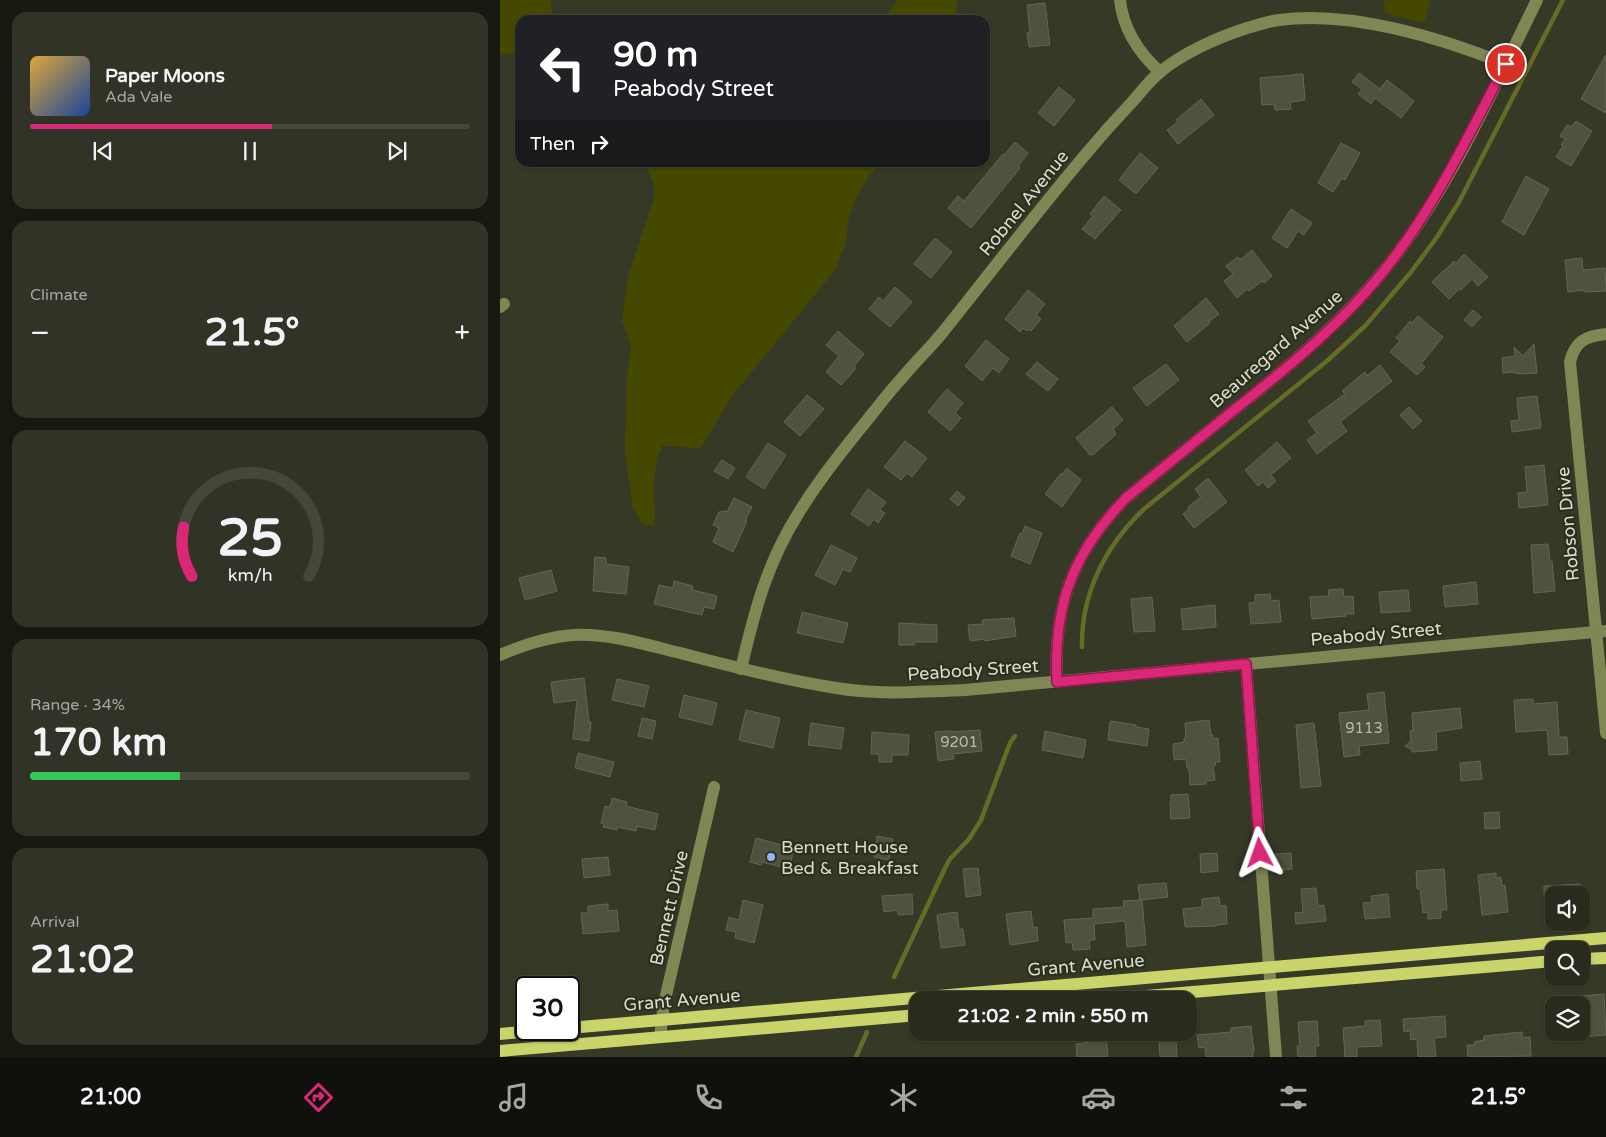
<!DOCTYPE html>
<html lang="en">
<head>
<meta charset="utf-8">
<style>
	body { margin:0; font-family:"Varela Round",sans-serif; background:#313326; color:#f1f3f6; height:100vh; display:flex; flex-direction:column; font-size:19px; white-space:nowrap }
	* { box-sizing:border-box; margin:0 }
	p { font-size:16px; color:#a5a7a4 }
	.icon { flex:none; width:28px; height:28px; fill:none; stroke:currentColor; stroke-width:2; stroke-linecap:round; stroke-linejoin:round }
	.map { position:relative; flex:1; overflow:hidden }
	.side { display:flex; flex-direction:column; gap:12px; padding:12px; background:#171810; width:500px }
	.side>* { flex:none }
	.hud { position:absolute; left:15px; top:15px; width:475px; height:152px; border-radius:15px; box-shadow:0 1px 4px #0004,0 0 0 1px #45473b; background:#202124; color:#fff; overflow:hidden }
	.fabs { position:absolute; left:1045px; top:886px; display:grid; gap:10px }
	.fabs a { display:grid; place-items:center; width:45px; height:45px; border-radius:10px; background:#292b1d; box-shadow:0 1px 4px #0004,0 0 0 1px #45473b; font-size:25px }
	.speed { position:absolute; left:15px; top:976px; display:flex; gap:10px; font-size:25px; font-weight:700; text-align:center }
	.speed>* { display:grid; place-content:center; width:65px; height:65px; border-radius:50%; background:#292b1d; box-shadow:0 1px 4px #0004,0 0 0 1px #45473b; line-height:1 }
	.speed .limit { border:2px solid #111; border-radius:8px; background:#fff; color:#111 }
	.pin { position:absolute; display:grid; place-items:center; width:42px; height:42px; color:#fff; margin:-21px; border:2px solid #fff; border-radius:50%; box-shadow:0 1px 5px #0007 }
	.me { position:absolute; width:55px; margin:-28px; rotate:356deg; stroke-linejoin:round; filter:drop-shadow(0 0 4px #0008) }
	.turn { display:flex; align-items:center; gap:18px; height:105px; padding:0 15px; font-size:22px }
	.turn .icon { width:65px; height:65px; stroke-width:2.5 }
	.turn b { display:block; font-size:35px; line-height:42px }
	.then { display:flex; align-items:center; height:48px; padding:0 15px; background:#0003; gap:10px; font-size:19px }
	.big { font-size:38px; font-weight:800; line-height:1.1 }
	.side .widget { flex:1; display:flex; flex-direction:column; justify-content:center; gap:8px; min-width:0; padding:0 18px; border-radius:15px; background:#313326 }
	.side .dial { align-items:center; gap:0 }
	.dial svg { height:130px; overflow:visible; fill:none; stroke:#45473b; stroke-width:7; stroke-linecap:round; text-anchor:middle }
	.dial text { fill:#f1f3f6; stroke:none }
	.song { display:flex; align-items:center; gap:15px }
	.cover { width:60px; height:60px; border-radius:8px; background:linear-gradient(135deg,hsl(40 70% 55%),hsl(220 70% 35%)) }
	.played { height:5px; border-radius:2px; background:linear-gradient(90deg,#db2777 55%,#45473b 55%) }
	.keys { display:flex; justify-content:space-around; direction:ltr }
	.heat { display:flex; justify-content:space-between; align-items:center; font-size:28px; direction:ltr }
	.charge { height:8px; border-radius:4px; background:linear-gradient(90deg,#34c759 34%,#45473b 0) }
	.trip { position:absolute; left:409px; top:991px; width:288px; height:50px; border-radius:15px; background:#292b1d; box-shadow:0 1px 4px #0004,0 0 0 1px #45473b; font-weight:800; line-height:50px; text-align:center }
	.dock { display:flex; height:80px; justify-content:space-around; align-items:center; background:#10110c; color:#a5a7a4 }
	.dock .icon { width:35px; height:35px }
	.dock .active { color:#db2777 }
	.dock b { font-size:22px; color:#f1f3f6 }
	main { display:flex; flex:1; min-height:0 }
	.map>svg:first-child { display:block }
	.green { fill:#454900 }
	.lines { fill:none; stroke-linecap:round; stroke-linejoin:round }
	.stream { stroke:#666b25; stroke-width:4.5 }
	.building { fill:#4f523e; stroke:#646653 }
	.minor { stroke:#818655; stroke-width:12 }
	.major { stroke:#cbd46b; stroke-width:12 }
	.route-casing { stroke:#8e194d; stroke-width:12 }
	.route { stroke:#db2777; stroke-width:9 }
	.poi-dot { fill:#93b7fd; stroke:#2d2f1d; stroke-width:2 }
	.labels { text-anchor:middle; stroke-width:4.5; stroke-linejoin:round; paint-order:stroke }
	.number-label { font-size:15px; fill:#b7baac }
	.street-label { font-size:18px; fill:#dadcd0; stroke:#2d2f1d }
	.poi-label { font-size:18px; fill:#dadcd0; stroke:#2d2f1d; text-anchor:start }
</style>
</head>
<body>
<main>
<section class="side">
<div class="widget">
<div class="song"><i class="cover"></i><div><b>Paper Moons</b><p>Ada Vale</p></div></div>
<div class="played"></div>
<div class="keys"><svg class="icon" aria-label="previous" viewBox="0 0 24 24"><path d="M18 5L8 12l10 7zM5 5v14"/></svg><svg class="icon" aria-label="pause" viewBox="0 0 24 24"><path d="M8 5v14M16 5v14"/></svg><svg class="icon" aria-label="next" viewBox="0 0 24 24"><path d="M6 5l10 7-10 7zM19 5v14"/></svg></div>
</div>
<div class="widget"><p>Climate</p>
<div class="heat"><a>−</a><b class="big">21.5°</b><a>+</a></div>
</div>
<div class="widget dial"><svg viewBox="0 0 100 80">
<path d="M14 69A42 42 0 1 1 86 69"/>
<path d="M14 69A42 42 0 0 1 9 39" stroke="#db2777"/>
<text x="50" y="56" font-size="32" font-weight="700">25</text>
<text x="50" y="72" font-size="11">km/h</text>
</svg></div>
<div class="widget"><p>Range · 34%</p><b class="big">170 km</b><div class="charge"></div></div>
<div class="widget"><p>Arrival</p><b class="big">21:02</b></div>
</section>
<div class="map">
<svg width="1106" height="1057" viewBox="0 0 1106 1057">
	<rect width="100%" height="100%" fill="#373927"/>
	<g class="green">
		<polygon points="0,0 51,0 51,10 55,20 20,20 20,105 16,53 0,55"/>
		<polygon points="398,0 457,0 455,20 384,20"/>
		<polygon points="885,0 930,0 925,20 923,22 919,22 886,13 883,9"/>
		<path d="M140,163H381C366,177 355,197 349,217C347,227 347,239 344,248C341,256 337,262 335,270L232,396L200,449L176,446H162C155,463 153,480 154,498C154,509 157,515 153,526L142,524L133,508L125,453L127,376L131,346L122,321L128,277L154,198V186L148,168Z"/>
	</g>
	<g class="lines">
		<g class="stream">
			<path d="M582,647C581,593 606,545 644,509L827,361L866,325L911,272L937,237L959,202L1063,0"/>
			<polyline points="394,977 446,866 450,859 469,839 481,820 510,743 515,736"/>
			<polyline points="356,1057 367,1032"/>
		</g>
	</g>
	<g class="building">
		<polygon points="545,3 550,45 529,47 527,33 530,33 527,5"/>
		<polygon points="1106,55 1106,113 1081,99"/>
		<polygon points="859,73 880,89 887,80 914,101 901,118 875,98 871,104 858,94 862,89 852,82"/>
		<polygon points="803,74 805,100 790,102 791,109 775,110 774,104 762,105 760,78"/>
		<polygon points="559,87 575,100 554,126 538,113"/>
		<polygon points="701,99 714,115 678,144 667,130 678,122 676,120"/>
		<polygon points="1076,121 1092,131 1071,166 1056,157 1063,146 1061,145 1065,139 1060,136 1067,125 1071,127"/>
		<polygon points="515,142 528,153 518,166 520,168 471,228 448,208 458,196 464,201 503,154 504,155"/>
		<polygon points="841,143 860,153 845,180 842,178 833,192 818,183"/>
		<polygon points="640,153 658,168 636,194 619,180"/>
		<polygon points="1026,176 1049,189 1024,235 1002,222"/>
		<polygon points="604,196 621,210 595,239 582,229 593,216 590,214"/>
		<polygon points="791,209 812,223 804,235 798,231 787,248 772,238"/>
		<polygon points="435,238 452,252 431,278 414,264"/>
		<polygon points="752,250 772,276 764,283 762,281 749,291 747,289 737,298 724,281 733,274 726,266 738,257 740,260"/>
		<polygon points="964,254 988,277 978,286 972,279 961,290 959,289 949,299 932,282 943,271 944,271 954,261 956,263"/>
		<polygon points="1082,258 1083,270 1105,268 1106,291 1084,292 1084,290 1068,292 1065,260"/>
		<polygon points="395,287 412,302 390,327 369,309 379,297 383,301"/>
		<polygon points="528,290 545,304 536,315 541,319 531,331 528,329 527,331 523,328 520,332 505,319"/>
		<polygon points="706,298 719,314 709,321 710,323 687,342 674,326"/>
		<polygon points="973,310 981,317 972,327 964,320"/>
		<polygon points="918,316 943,337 921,364 925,367 917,375 890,352 900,341 896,338 910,321 912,323"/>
		<polygon points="338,331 364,354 354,366 356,368 341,385 326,372 339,356 326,345"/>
		<polygon points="486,340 509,359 499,373 493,368 482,381 465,366"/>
		<polygon points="1034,344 1037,373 1018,374 1018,373 1014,373 1013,372 1003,373 1002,358 1015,356 1014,347 1023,356"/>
		<polygon points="537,362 558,379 548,391 526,374"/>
		<polygon points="666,364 679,380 647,406 633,388"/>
		<polygon points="880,365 892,381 840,422 847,431 817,454 807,440 817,433 808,421 845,394 842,391 865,372 867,376"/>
		<polygon points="447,389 463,403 455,413 461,418 450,431 428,412"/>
		<polygon points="307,395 324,409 300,436 284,422"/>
		<polygon points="1037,396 1041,428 1012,432 1011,421 1019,420 1017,398"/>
		<polygon points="612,407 623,420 613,429 616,434 593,455 592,454 590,455 576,438"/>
		<polygon points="909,407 922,421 913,429 900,415"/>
		<polygon points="405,441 427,458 412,477 407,473 401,480 384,467"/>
		<polygon points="777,442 791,458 771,475 776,481 768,488 763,482 758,486 745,470"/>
		<polygon points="268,443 286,455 264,489 246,477"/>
		<polygon points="222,460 235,468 228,479 214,471"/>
		<polygon points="1044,465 1048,505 1019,508 1018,493 1027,492 1025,467"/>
		<polygon points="567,468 581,480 562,507 545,494 561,473 562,475"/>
		<polygon points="708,478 727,502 694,528 683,514 689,509 688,507 701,497 695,489"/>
		<polygon points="368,489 386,502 380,510 385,513 378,523 374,519 369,526 351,514"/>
		<polygon points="457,491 465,498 458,506 450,499"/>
		<polygon points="234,498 252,507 245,521 247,521 233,552 213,542 219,528 213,525 219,512 224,511 227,512"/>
		<polygon points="525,526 542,533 530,564 511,556 520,533 522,534"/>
		<polygon points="1048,544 1050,562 1052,561 1055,591 1034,593 1031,545"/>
		<polygon points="331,545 357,558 350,572 343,569 335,585 315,575"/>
		<polygon points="95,557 106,558 106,564 129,567 126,594 93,591"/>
		<polygon points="51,570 57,591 25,600 19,578"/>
		<polygon points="174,581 193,586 192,590 217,596 214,609 204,607 202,615 154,604 159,585 173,588"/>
		<polygon points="976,582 978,604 945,607 943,586"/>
		<polygon points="843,589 844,597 853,596 854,614 845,614 846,616 812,619 810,597 829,596 828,590"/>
		<polygon points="908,590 910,611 881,613 879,592"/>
		<polygon points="770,594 771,601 779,600 781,622 751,624 749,603 755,602 755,595"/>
		<polygon points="652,597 655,631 634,632 631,599"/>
		<polygon points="715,605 716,627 683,630 681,609"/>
		<polygon points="302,612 348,623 343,643 297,633"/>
		<polygon points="514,618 516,636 485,641 484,639 470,641 468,625 483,624 482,620"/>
		<polygon points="399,623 437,625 437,642 414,642 414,645 399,645"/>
		<polygon points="84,678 89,722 91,722 89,741 73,739 77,700 54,703 51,682"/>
		<polygon points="117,679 149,686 144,707 112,700"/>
		<polygon points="884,692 889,743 859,746 860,755 844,757 839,713 869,710 867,694"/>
		<polygon points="184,695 217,703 212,725 179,717"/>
		<polygon points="1033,699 1033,704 1057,702 1059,737 1067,737 1068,754 1049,755 1047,730 1016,732 1014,700"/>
		<polygon points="960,708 962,728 936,732 937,750 912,752 911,749 905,746 911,741 910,731 913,730 912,713"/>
		<polygon points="246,710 280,718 273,748 239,740"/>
		<polygon points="142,718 156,721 152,739 138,736"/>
		<polygon points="709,720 711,735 713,735 713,739 718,738 720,762 715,762 716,765 713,766 715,780 706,781 706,784 690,785 689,768 687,768 686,759 674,760 673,744 684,742 684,738 686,738 685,723"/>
		<polygon points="610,721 636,725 636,727 649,729 647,746 608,740"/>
		<polygon points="311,723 344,728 341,749 308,745"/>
		<polygon points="814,723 821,786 801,788 796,725"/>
		<polygon points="480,730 482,751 453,754 454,759 438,761 435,732 452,731 452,732"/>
		<polygon points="545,731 586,740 583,758 542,750"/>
		<polygon points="372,732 409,735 408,755 392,755 392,762 379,762 379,754 371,754"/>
		<polygon points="78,753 114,762 110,777 75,768"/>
		<polygon points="980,761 982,779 961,781 960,763"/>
		<polygon points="688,794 690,818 671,819 670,802 671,802 671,795"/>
		<polygon points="112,798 127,802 126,806 158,814 155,830 137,826 136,831 117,827 117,830 103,827 104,824 101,823 105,806 110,807"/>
		<polygon points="999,812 1000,828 985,829 984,813"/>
		<polygon points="377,836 393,839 389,860 374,857"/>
		<polygon points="256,838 286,846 285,850 293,852 289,869 262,862 261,865 250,862"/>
		<polygon points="717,853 718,871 701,873 700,854"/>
		<polygon points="791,853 792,869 776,870 775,854"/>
		<polygon points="108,857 110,875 84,878 82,859"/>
		<polygon points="478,868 481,895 466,897 463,869"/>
		<polygon points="944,869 947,910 941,910 941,918 928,919 928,912 923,913 920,889 917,889 916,871"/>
		<polygon points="996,873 996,878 1001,877 1002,886 1005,885 1008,912 982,915 978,875"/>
		<polygon points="666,883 668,897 640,900 638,885"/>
		<polygon points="1080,884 1081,895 1044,895 1044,886"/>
		<polygon points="816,888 818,906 824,905 826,921 796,924 795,913 803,912 801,889"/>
		<polygon points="412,894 413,914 398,915 398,910 384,912 382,896"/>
		<polygon points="888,894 890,917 865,919 863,903 872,902 871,896"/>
		<polygon points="719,897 720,906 726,905 727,924 716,925 716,926 685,927 683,909 702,907 702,899"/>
		<polygon points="243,900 263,905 254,943 235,938 236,932 226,930 229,917 239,920"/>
		<polygon points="642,900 646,945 627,947 625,921 594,924 595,940 589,940 590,949 573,950 572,942 566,943 564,920 593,918 593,909 624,907 623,901"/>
		<polygon points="108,904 108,911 117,910 119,931 83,934 81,913 88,913 88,906"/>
		<polygon points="531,911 533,928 537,927 538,941 510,945 506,914"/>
		<polygon points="457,912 459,929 463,929 465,945 441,948 437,915"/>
		<polygon points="1104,994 1106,1035 1081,1037 1081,1023 1084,1023 1082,996"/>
		<polygon points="945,1016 946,1037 934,1038 936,1057 918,1057 917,1039 911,1040 910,1031 904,1032 903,1019"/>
		<polygon points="880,1020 882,1046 857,1047 857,1057 845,1057 843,1028 865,1026 865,1021"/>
		<polygon points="817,1021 819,1046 815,1046 816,1057 798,1057 797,1046 800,1046 798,1022"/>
		<polygon points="751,1026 754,1052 753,1052 753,1057 706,1057 705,1047 699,1048 697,1035 731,1032 731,1028"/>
		<polygon points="1022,1032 1022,1038 1030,1037 1031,1056 968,1057 967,1045 975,1045 974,1042 984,1040 984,1036"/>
		<polygon points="606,1036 608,1057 577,1057 576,1044 590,1042 589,1037"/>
		<polygon points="676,1040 677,1057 660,1057 659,1042"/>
	</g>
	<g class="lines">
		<g class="minor">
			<path d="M620,0C623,29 639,53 660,72"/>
			<polyline points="0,307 4,304"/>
			<path d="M1106,334C1086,336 1075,341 1070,362L1106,733"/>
			<path d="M0,655C23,645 47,637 73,635C112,633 150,646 188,655C237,668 286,680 336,688C379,695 421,692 465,690L1106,631"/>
			<polyline points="746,664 776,1057"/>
			<path d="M241,669C254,613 267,563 298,514C316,484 338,456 360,429C374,412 387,394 402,378C415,362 430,348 443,332C490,273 536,213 585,155C600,137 616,119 633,101C641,92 649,81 659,73C682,53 719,37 747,28C758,25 769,21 779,20C850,10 941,38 1006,64"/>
			<path d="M557,682C553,605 573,553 626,498C662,469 698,439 734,410C790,366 846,319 890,263C952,184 993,89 1037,0"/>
			<polyline points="160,1037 164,1004 214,787"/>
		</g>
		<g class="major">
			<polyline points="1081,959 1106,958"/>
			<polyline points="599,1000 1054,961"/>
			<polyline points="69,1028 1106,938"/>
			<polyline points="0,1034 44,1030"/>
			<polyline points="0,1051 418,1015"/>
		</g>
	</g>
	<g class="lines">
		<g class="route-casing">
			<path id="route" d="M760,853L746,664L557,682C553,605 573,553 626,498C662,469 698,439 734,410C790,366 847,319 890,263C938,201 970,132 1006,64"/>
		</g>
		<use href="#route" class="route"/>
	</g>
	<circle class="poi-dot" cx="271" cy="857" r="5"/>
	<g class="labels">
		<g class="number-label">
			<text x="864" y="733">9113</text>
			<text x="459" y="747">9201</text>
		</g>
		<g class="street-label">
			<text transform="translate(524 203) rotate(-51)" y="6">Robnel Avenue</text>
			<text transform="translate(776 349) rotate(-41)" y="6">Beauregard Avenue</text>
			<text transform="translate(1068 524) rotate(-95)" y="6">Robson Drive</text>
			<text transform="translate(876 634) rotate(-5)" y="6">Peabody Street</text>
			<text transform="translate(473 670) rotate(-4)" y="6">Peabody Street</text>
			<text transform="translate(169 908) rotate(-77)" y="6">Bennett Drive</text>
			<text transform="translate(586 965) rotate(-5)" y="6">Grant Avenue</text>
			<text transform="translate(182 1000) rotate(-5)" y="6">Grant Avenue</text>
		</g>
		<g class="poi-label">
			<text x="281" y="853">Bennett House<tspan x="281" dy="21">Bed &amp; Breakfast</tspan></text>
		</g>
	</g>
</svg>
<div class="fabs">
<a><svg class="icon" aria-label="sound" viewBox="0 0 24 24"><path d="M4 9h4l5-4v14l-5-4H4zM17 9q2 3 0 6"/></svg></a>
<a><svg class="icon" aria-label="search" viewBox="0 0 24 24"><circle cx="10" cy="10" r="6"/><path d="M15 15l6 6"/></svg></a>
<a><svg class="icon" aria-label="layers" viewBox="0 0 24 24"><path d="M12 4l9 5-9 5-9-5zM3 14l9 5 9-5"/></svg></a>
</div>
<div class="speed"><div class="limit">30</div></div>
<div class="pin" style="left:1006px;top:64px;background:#d93025"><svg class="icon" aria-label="arrive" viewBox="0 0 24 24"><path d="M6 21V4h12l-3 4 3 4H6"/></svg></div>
<svg class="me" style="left:760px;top:853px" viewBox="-20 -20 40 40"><path d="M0-17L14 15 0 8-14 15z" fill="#db2777" stroke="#fff" stroke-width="4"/></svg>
<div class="trip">21:02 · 2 min · 550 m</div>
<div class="hud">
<div class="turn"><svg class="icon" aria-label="left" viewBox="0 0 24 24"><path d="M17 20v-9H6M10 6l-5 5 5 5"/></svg><div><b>90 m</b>Peabody Street</div></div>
<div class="then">Then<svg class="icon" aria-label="right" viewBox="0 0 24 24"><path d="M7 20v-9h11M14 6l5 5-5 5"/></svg></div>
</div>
</div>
</main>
<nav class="dock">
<b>21:00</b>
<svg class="icon active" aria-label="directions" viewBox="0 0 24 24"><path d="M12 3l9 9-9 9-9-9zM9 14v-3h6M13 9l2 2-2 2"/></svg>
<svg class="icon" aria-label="music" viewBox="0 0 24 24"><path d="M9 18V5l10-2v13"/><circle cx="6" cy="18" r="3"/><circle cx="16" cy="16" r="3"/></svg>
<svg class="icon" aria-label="phone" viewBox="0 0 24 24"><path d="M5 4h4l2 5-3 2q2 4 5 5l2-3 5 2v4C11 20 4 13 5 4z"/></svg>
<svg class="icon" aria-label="climate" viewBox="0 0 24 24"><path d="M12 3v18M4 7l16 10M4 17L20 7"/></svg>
<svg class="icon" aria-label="car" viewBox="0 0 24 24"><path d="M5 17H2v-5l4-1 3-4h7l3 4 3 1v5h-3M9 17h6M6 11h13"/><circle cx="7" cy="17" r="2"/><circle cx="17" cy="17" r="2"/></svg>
<svg class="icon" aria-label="filters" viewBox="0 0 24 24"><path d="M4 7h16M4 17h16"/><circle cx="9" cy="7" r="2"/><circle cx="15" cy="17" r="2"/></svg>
<b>21.5°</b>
</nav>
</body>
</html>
